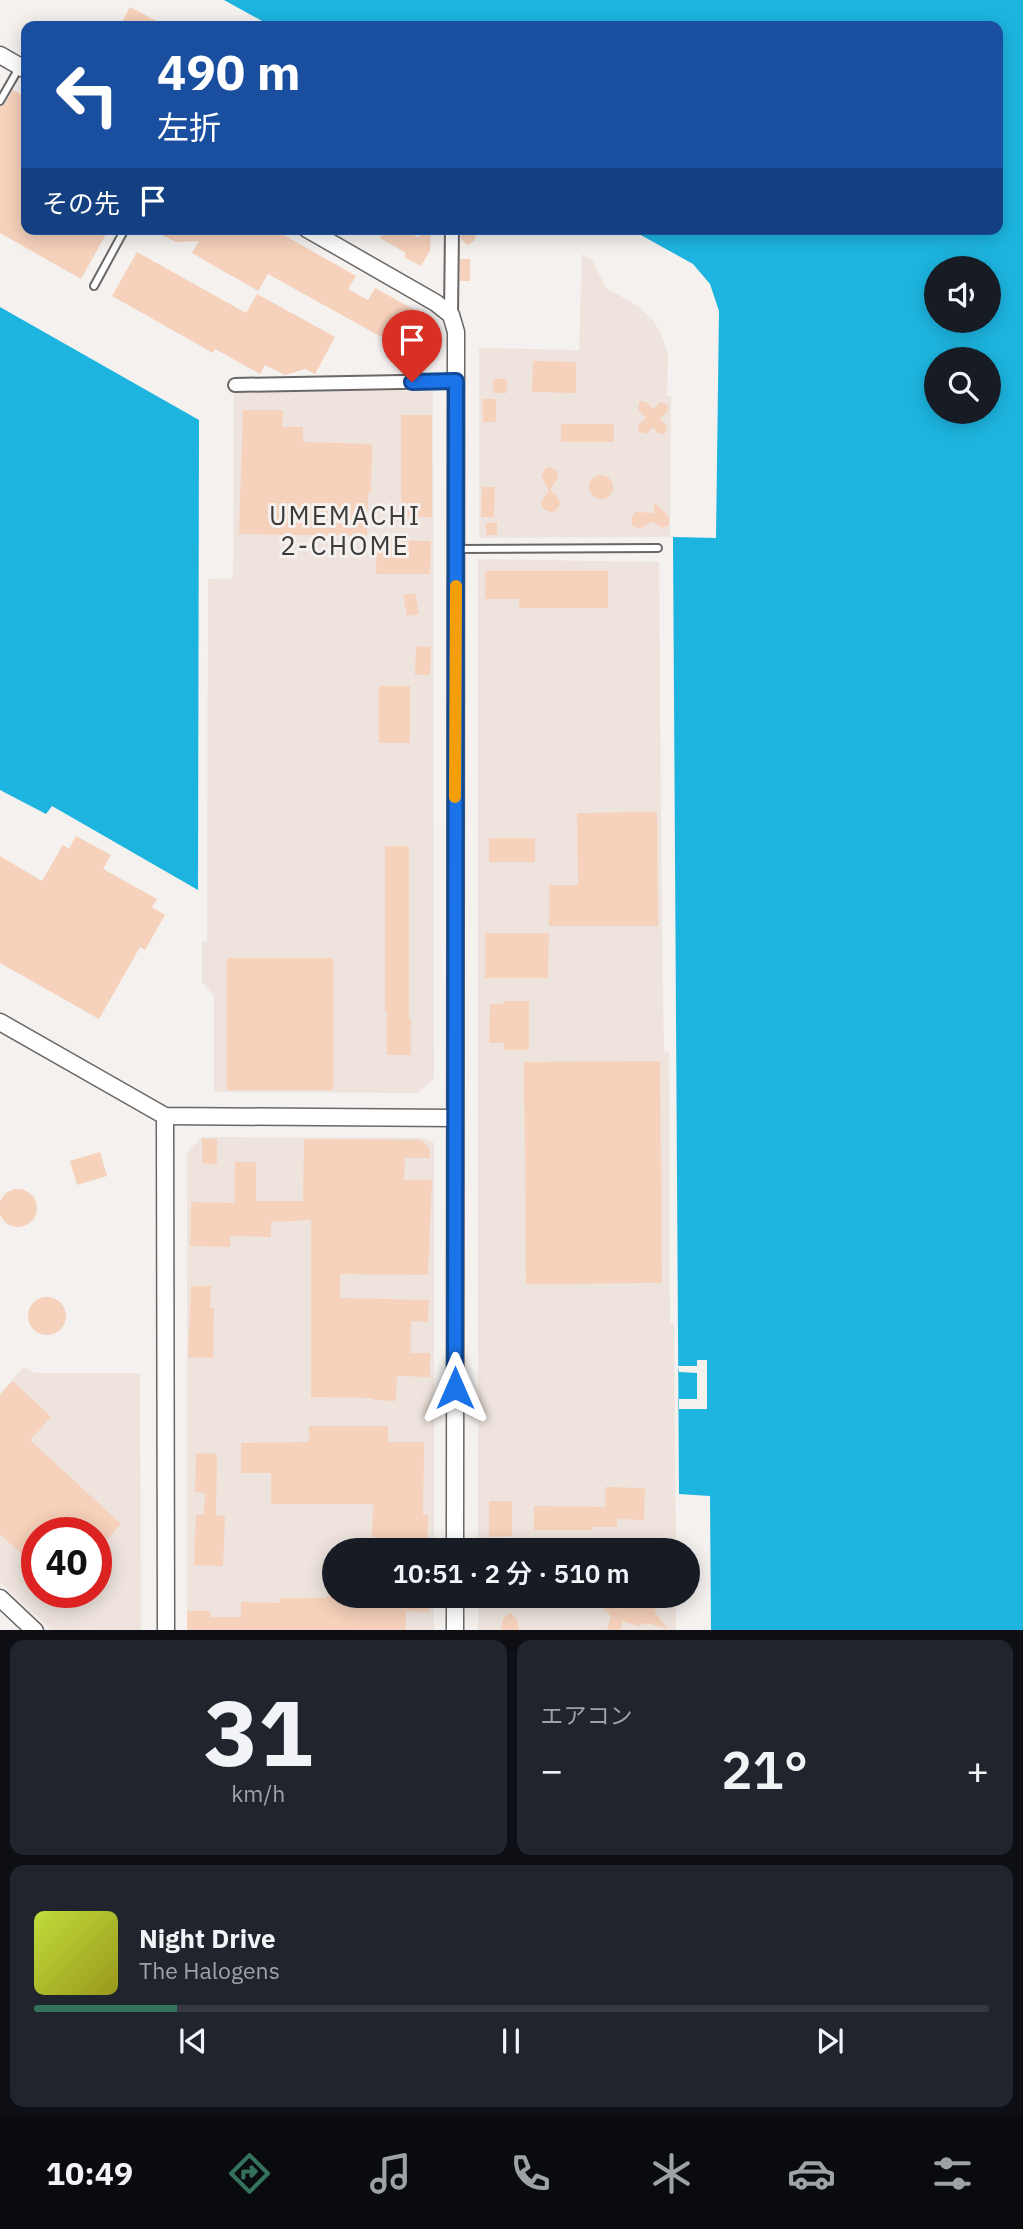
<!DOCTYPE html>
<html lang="ja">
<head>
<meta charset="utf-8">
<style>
	body { margin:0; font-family:"IBM Plex Sans","Noto Sans JP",sans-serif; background:#20242c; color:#f1f3f6; height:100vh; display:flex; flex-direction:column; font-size:26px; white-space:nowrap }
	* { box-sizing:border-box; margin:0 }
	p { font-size:23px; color:#9ea1a6 }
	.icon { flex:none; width:38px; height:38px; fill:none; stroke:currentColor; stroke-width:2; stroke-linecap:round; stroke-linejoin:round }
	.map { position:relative; height:1630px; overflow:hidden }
	.drawer { display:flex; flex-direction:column; gap:10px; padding:10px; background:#0d0f14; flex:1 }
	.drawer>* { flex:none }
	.hud { position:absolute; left:21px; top:21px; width:982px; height:214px; border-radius:14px; box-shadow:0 4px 18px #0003; background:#1a4fa0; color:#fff; overflow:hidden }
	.buttons { position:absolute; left:924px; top:256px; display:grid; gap:14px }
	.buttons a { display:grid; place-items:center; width:77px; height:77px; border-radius:50%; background:#171b24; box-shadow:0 4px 18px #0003; font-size:35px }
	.speed { position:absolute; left:21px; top:1517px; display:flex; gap:14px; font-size:35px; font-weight:700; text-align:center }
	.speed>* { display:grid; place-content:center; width:91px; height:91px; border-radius:50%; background:#171b24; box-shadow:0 4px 18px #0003; line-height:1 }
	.speed .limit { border:10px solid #d22; background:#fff; color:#111 }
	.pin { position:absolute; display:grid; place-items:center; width:60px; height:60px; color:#fff; margin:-72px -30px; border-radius:50% 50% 50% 0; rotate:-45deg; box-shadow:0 0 7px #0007 }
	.pin .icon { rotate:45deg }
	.me { position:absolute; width:77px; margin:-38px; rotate:0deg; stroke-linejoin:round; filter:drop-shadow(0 0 5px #0008) }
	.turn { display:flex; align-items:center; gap:24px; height:147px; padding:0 21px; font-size:32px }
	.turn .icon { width:91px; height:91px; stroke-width:2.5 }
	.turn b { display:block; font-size:49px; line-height:60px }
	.then { display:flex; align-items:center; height:66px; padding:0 21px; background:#0003; gap:14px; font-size:26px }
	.big { font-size:52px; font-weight:600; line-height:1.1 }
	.drawer .widget { flex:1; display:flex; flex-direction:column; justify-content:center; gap:10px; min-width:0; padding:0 24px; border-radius:14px; background:#20242c }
	.drawer .dial { align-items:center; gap:0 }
	.dial b { font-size:91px; line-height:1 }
	.song { display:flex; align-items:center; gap:21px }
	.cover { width:84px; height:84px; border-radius:10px; background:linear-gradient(135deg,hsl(70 70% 55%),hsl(60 70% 35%)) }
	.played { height:7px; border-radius:4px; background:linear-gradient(90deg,#35725d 15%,#363941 15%) }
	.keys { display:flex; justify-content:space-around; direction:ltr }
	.heat { display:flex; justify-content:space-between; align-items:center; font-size:38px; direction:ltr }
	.drawer .tiles { flex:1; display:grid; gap:10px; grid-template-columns:1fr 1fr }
	.widget:last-child { grid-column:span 2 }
	.trip { position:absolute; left:322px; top:1538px; width:378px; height:70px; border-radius:35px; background:#171b24; box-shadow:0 4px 18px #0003; font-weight:600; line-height:70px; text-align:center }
	.tab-bar { display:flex; height:112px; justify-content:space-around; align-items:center; background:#090b0e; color:#9ea1a6 }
	.tab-bar .icon { width:49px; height:49px }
	.tab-bar .selected { color:#35725d }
	.tab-bar b { font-size:32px; color:#f1f3f6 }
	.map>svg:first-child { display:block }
	.built { fill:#eee4dd; fill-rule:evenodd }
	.water { fill:#1db5e0; fill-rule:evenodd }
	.pier { fill:#f4f1ef }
	.building { fill:#f6d1bb }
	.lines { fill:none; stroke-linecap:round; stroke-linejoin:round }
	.service-casing { stroke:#6a6766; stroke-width:10 }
	.minor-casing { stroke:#6a6766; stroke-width:16 }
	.tertiary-casing { stroke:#6a6766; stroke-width:19 }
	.service { stroke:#fff; stroke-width:6 }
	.minor { stroke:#fff; stroke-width:12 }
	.tertiary { stroke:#fff; stroke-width:16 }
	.route-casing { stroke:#114b97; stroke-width:18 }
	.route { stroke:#1a73e8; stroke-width:12 }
	.slow { stroke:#f59e0b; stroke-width:12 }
	.labels { text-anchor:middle; stroke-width:6; stroke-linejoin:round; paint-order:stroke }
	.neighbourhood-label { font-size:26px; letter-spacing:2px; fill:#3e3c3a; stroke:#f4f1ef }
</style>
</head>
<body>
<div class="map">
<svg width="1023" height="1631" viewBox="0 0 1023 1631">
	<rect width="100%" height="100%" fill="#f4f1ef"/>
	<g class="built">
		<polygon points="582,254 592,260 606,288 638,306 653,320 662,336 668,354 667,396 671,396 670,537 479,538 479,348 579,350"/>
		<polygon points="433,390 434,1078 418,1093 214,1092 214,995 202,983 202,942 207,941 208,579 233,578 234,392"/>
		<polygon points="478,559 659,562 662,932 664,1051 669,1052 670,1323 674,1323 676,1550 478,1550"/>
		<polygon points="202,1137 425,1138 434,1143 434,1550 334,1550 334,1596 434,1596 434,1630 187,1631 187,1152"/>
		<path d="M24,1367L35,1373H140L141,1630H51L0,1582V1393ZM37,1533H96V1592H37Z"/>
		<polygon points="478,1596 676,1596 676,1630 478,1631"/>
	</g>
	<g class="water">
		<path d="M224,0H1023V1630H711L710,1496L679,1494L673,537L716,538L719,311L710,284L693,264L630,229H998V26H271ZM936,268H989V320H936ZM936,359H989V411H936Z"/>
		<polygon points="0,307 199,420 198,890 52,806 46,814 0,790"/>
	</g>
	<polygon class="pier" points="697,1360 707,1360 707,1409 679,1409 679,1399 697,1399 697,1373 679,1372 678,1366 697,1366"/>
	<g class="building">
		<polygon points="130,7 166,26 120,26"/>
		<polygon points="13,90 26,97 26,229 97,229 106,234 81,279 0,233 0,107 5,104"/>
		<polygon points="149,229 273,229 356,276 348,289 368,300 375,288 431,319 430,364 268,274 258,291 192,253 199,241 176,242"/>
		<polygon points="384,229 403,229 419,238 419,229 431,229 430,250 421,266 404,257 406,253 380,238"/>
		<polygon points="461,229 478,229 474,241 467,245 461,239"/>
		<polygon points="137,252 246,313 257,294 335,337 315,374 305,369 285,375 265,365 260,374 215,349 213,353 112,296"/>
		<rect x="460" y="259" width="10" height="22"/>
		<polygon points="533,361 576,362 576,393 532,392"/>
		<rect x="493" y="379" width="14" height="14"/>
		<rect x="483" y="399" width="13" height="23"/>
		<polygon points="640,401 646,402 653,409 660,402 668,405 668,411 660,419 667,426 665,434 659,434 653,427 646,434 638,431 638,425 646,418 638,409"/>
		<polygon points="243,410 283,410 282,427 303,427 303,442 372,444 371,493 368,493 367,536 239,534"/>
		<rect x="401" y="415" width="31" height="102"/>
		<rect x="561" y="424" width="53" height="18"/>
		<polygon points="549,467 556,470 559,477 549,491 541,475 545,469"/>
		<circle cx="601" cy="487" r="12"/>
		<polygon points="482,487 495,487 494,517 481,517"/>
		<polygon points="550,490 557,496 560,504 555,511 551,512 543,509 541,501"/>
		<polygon points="654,502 669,517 669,525 662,528 652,521 640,529 632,526 631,518 635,512 654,513"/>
		<rect x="486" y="523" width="11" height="12"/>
		<polygon points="377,540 431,541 430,574 376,574"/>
		<polygon points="485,571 608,571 608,608 519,608 519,599 485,599"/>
		<polygon points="415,593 419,614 407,616 403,595"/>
		<polygon points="416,646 431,647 430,675 415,675"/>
		<rect x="379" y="686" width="31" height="57"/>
		<polygon points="657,812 658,926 549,926 549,885 578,885 577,813"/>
		<polygon points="76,836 111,855 103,869 157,899 152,907 165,915 145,950 140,947 99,1019 0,963 0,856 42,881 63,845 69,849"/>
		<rect x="489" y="838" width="46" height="24"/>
		<polygon points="385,846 409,846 409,1019 411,1019 411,1055 387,1055 387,1012 385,1012"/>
		<polygon points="485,933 549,933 548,978 485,978"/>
		<rect x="227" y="958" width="106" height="132"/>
		<polygon points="504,1001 529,1001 529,1050 504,1050 504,1043 489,1043 490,1004 504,1004"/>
		<polygon points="660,1061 662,1283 526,1284 524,1062"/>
		<polygon points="202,1139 217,1139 217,1164 202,1163"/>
		<polygon points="304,1139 421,1140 430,1149 430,1158 405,1158 404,1180 432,1180 428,1275 340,1274 340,1298 429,1300 428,1322 411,1321 411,1353 430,1353 430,1377 397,1376 396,1401 374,1400 374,1398 311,1397 311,1220 271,1222 271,1237 230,1236 230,1247 190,1246 191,1202 235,1203 235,1162 256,1162 256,1201 303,1201"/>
		<polygon points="100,1152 107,1176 77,1185 70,1161"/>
		<circle cx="18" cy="1208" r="19"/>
		<polygon points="191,1286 211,1286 210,1308 214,1308 213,1358 188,1357"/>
		<circle cx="47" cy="1316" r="19"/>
		<polygon points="13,1381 51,1417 30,1440 121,1524 96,1552 96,1533 37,1533 37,1568 0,1534 0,1395"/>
		<polygon points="309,1426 388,1426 388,1442 424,1442 423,1515 428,1515 427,1550 376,1549 377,1537 372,1537 373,1504 271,1504 271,1473 241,1473 241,1443 309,1442"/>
		<polygon points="196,1453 217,1454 216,1515 225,1516 223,1566 194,1565 196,1515 204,1515 205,1493 195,1492"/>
		<polygon points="605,1487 645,1488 644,1520 617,1519 617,1527 592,1527 592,1530 534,1530 534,1506 605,1507"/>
		<polygon points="489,1501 512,1501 512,1536 489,1537"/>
		<polygon points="326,1596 429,1597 429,1612 406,1611 406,1630 187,1630 187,1611 210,1611 211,1617 241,1617 241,1602 280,1603 280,1598 326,1598"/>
		<polygon points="631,1596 634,1596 641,1605 651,1596 657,1596 661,1602 654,1611 668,1629 647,1623 638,1626 623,1621 620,1630 607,1630 611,1616 603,1608 603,1601 605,1599 612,1599 621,1609"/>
		<polygon points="510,1613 517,1619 519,1630 501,1630 503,1619"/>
	</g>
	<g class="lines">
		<g class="service-casing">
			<g id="service">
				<polyline points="0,101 19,68"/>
				<polyline points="94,286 125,229"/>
				<polyline points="458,549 658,548"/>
			</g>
		</g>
		<g class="minor-casing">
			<g id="minor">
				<polyline points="451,315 452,229"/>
				<polyline points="235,385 456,381"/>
			</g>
		</g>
		<g class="tertiary-casing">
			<g id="tertiary">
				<polyline points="0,55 26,70"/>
				<polyline points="307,229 436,303 451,315 456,332 455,1550"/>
				<polyline points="0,1022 165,1116 454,1118"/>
				<polyline points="165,1116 166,1631"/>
				<polyline points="455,1596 455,1631"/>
				<polyline points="0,1598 35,1631"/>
			</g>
		</g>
		<use href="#service" class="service"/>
		<use href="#minor" class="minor"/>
		<use href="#tertiary" class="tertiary"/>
	</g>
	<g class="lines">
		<g class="route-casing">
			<polyline id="route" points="412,382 456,381 455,1388"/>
		</g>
		<use href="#route" class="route"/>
		<polyline class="slow" points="455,797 456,586"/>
	</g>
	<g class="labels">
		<g class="neighbourhood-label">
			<text x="345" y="525">UMEMACHI<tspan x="345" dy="30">2-CHOME</tspan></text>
		</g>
	</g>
</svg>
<div class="buttons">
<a><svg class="icon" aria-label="sound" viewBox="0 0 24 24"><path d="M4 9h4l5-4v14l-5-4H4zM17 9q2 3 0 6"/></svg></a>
<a><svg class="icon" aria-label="search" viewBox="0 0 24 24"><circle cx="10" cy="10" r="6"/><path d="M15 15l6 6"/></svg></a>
</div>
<div class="speed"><div class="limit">40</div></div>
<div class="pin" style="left:412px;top:382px;background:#d93025"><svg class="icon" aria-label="arrive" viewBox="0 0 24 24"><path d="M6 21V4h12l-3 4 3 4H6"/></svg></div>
<svg class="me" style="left:455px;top:1388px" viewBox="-20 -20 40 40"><path d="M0-17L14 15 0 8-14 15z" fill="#1a73e8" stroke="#fff" stroke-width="4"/></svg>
<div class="trip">10:51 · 2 分 · 510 m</div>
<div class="hud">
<div class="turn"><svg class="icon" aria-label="left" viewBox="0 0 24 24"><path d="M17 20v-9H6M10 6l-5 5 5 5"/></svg><div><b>490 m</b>左折</div></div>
<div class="then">その先<svg class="icon" aria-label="arrive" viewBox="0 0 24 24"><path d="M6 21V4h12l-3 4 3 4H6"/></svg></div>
</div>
</div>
<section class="drawer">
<div class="tiles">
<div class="widget dial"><b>31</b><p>km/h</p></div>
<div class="widget"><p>エアコン</p>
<div class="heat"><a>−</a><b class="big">21°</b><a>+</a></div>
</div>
<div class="widget">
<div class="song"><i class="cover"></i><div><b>Night Drive</b><p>The Halogens</p></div></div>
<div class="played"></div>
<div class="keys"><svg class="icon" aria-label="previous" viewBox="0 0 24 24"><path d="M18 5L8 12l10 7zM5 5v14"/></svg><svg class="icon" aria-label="pause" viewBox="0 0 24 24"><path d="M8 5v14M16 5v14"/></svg><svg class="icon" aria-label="next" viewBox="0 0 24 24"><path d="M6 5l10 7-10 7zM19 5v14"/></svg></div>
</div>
</div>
</section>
<nav class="tab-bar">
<b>10:49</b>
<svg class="icon selected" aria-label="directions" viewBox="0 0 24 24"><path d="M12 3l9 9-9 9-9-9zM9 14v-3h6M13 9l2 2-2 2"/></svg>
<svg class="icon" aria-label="music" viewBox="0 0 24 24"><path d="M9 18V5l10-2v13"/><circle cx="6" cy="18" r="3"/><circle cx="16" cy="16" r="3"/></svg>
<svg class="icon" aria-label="phone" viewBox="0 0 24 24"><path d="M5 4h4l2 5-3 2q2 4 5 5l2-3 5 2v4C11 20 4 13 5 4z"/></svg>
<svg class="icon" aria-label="climate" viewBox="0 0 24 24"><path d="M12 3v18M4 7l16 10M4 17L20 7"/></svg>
<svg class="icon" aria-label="car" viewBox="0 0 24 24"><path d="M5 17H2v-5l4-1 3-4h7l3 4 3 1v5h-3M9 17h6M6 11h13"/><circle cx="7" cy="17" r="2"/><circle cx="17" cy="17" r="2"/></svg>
<svg class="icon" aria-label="filters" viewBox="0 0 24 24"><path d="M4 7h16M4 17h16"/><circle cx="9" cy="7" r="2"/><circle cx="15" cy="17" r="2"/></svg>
</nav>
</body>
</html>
